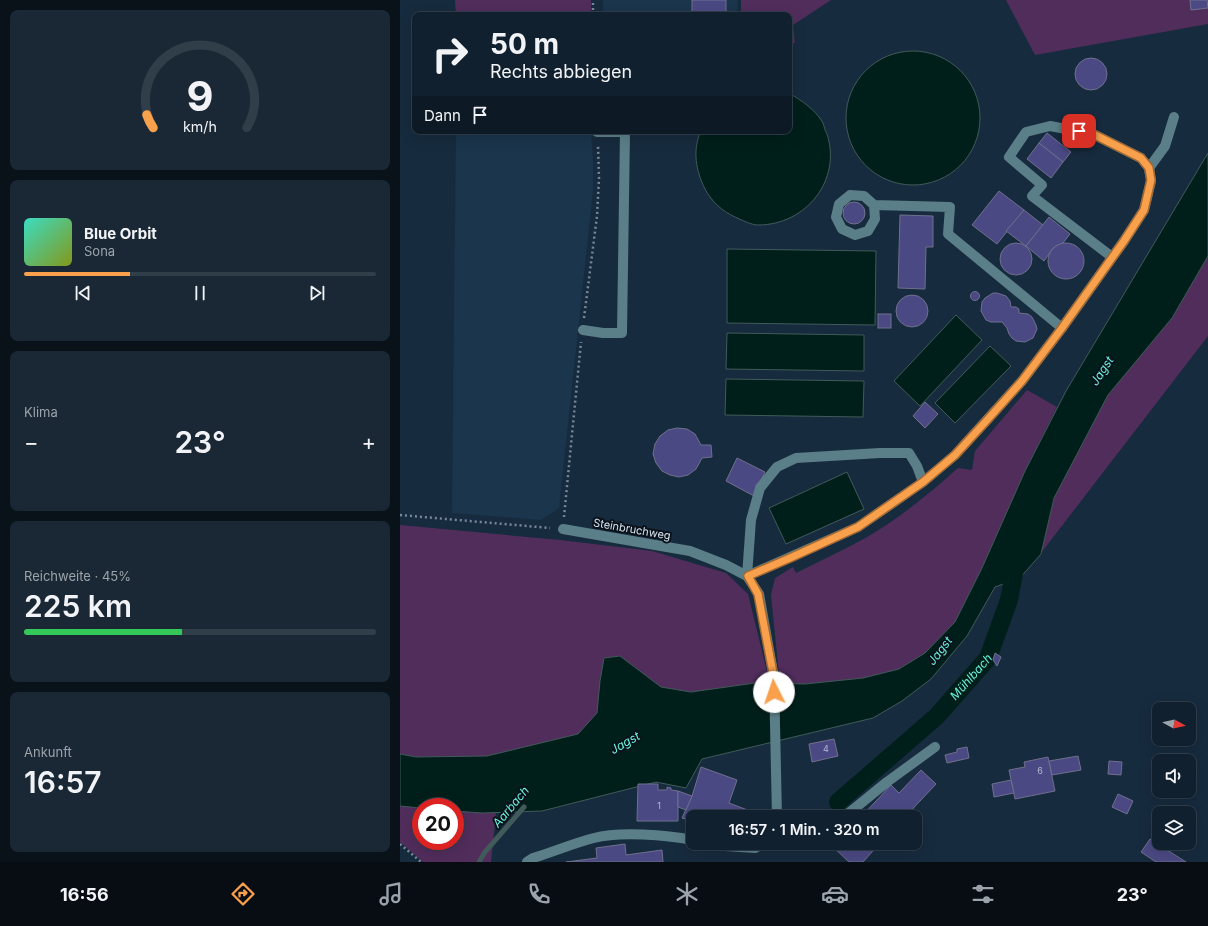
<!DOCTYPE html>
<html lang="de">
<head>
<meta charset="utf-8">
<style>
	body { margin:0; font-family:Inter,sans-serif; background:#1a2836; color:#f1f3f6; height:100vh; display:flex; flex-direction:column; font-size:15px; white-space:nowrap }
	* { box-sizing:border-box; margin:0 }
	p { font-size:13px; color:#9ca3aa }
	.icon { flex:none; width:22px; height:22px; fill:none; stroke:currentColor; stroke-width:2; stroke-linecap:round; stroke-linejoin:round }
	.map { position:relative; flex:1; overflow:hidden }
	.panel { display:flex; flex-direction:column; gap:10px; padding:10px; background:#091219; width:400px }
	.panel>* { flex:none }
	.guide { position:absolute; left:12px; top:12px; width:380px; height:122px; border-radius:8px; box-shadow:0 4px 16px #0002,0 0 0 1px #303e4a; background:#11202e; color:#f1f3f6; overflow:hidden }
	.needle { width:26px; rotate:98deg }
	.buttons { position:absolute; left:752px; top:702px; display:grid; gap:8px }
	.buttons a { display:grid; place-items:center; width:44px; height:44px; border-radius:8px; background:#11202e; box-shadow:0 4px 16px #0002,0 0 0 1px #303e4a; font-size:20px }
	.speed { position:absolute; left:12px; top:798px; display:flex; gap:8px; font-size:20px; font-weight:700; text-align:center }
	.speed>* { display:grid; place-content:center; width:52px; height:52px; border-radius:50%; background:#11202e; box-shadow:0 4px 16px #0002,0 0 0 1px #303e4a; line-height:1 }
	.speed .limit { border:6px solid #d22; background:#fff; color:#111 }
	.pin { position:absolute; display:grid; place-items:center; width:34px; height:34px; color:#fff; margin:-17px; border-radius:8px; box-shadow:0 2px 6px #0006 }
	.me { position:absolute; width:44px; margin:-22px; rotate:356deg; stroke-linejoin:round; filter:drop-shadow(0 0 3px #0008) }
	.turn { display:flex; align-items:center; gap:14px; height:84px; padding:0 12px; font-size:18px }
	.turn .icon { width:52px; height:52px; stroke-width:2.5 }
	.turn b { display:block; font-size:28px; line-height:34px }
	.then { display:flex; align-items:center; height:38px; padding:0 12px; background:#0003; gap:8px; font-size:15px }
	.big { font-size:30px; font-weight:600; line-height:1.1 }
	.panel .widget { flex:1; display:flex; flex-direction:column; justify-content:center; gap:6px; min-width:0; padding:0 14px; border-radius:8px; background:#1a2836 }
	.panel .dial { align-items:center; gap:0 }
	.dial svg { height:104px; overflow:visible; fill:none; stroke:#303e4a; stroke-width:7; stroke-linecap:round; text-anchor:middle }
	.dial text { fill:#f1f3f6; stroke:none }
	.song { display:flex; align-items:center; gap:12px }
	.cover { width:48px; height:48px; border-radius:6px; background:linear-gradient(135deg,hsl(170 70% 55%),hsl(70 70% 35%)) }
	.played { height:4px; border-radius:2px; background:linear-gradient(90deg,#f9a04d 30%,#303e4a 30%) }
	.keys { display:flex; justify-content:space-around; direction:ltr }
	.heat { display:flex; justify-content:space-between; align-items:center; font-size:22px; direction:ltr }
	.charge { height:6px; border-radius:3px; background:linear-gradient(90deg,#34c759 45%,#303e4a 0) }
	.trip { position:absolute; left:286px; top:810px; width:236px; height:40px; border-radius:8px; background:#11202e; box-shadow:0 4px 16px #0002,0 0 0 1px #303e4a; font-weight:600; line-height:40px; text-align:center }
	.tab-bar { display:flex; height:64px; justify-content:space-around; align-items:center; background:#070d12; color:#9ca3aa }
	.tab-bar .icon { width:28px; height:28px }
	.tab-bar .on { color:#f9a04d }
	.tab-bar b { font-size:18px; color:#f1f3f6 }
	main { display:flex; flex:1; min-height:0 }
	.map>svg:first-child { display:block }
	.built { fill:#1b354c }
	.green { fill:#512d5c }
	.water { fill:#011f1a; stroke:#415a5a }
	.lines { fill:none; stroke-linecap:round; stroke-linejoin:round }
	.stream { stroke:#415a5a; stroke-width:5 }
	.canal { stroke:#011f1a; stroke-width:18 }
	.building { fill:#4b4983; stroke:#6f708d }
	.path { stroke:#788898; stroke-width:2.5; stroke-dasharray:2 3; stroke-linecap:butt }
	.minor { stroke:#5b7f88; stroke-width:10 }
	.route-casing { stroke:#a26832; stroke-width:10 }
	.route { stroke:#f9a04d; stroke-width:7 }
	.labels { text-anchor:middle; stroke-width:4; stroke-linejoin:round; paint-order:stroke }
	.number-label { font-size:9px; fill:#b2bcd4 }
	.street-label { font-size:11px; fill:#d5e2ef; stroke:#0a121b }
	.water-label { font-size:12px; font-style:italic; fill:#6bf3dc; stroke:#0a121b }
</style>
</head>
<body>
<main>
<section class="panel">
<div class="widget dial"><svg viewBox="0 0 100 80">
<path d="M14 69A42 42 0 1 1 86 69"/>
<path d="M14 69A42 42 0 0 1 9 59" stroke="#f9a04d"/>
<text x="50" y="56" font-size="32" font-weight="700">9</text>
<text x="50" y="72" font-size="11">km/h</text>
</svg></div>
<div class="widget">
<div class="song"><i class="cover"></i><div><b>Blue Orbit</b><p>Sona</p></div></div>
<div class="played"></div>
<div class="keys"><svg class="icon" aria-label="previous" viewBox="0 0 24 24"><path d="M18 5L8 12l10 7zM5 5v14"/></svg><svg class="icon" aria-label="pause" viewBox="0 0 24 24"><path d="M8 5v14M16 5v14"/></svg><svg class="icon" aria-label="next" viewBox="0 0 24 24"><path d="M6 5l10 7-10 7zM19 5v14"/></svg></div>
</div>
<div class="widget"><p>Klima</p>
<div class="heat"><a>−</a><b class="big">23°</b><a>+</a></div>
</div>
<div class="widget"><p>Reichweite · 45%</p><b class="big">225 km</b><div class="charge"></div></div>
<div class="widget"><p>Ankunft</p><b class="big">16:57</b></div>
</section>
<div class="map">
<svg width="808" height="862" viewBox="0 0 808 862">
	<rect width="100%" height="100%" fill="#172b3e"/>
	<g class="built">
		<polygon points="203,0 338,0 337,15 203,15"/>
		<polygon points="56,131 191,131 193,161 193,190 159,508 141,520 52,513"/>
	</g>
	<g class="green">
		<polygon points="55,0 191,0 191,15 56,15"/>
		<polygon points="341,0 431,0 393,25 395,43 389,43 389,15 341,15"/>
		<polygon points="606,0 808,0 808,24 635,55"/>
		<polygon points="808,256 808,336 641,553 654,498 708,395 772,318"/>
		<path d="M627,390L657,407L625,471L582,568L555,622L525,653L499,669L463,678L405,684H380L371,595L375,578L393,567L396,573C419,561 444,550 467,537C500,518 530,493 558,468L572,470L575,451Z"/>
		<polygon points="0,525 160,540 252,551 326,573 348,594 370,684 355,683 291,692 261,687 220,656 204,658 200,681 197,713 178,735 87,756 16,757 0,754"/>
		<polygon points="0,806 21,808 21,841 55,841 55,811 82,813 96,812 91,862 23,862 0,842"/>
	</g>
	<g class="water">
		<circle cx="513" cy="118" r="67"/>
		<path d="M389,93C402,101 415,109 423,123C424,126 425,131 427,134C442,180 406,225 358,225C351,225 342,220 335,217C322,211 312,202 305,189C296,171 292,150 301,131H389Z"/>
		<polygon points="808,153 808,256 772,318 708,395 654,498 641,554 620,578 595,587 567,636 531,679 502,701 473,718 302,759 286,788 256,782 142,811 82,813 55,811 55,807 21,807 21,808 0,806 0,754 16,757 87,756 178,734 197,713 200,681 204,658 220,656 261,687 291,692 355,683 405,684 463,678 499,669 525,653 555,622 582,568 625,471 666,391"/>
		<polygon points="327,249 476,251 475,325 327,323"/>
		<polygon points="556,315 582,340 520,406 494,381"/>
		<polygon points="327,333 464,335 464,371 326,369"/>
		<polygon points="590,346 611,366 555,423 535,403"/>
		<polygon points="326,379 464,381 463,417 325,415"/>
		<polygon points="447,472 464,509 386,544 369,508"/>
	</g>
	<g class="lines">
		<polyline class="stream" points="79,862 85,852 124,807"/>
		<path class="canal" id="s1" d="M438,802L537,716L588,658L609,600L617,557"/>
	</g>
	<g class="building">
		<rect x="292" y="0" width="34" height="15"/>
		<polygon points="790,0 807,0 808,8 791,10"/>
		<circle cx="691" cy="74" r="16"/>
		<polygon points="647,133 671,152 663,162 639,143"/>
		<polygon points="639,143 663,162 651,178 627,159"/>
		<polygon points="599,191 624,210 597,244 572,225"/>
		<circle cx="454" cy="213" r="11"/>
		<polygon points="624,210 643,225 626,246 606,231"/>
		<polygon points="500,215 533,216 533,247 526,247 525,289 498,288"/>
		<polygon points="649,217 670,234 663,243 653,248 644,261 626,246"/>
		<circle cx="666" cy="261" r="18"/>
		<circle cx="616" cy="259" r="16"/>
		<circle cx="575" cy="296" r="4.5"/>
		<polygon points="593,293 597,293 606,296 610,301 611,307 616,307 619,309 619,313 628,314 632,317 636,325 637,329 633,338 625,342 616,341 612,338 609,334 607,328 602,322 591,322 586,320 581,311 582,302 585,298"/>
		<circle cx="512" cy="311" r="16"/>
		<rect x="478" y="314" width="13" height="14"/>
		<polygon points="525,402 538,414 525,428 513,416"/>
		<polygon points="277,428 287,429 295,434 301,445 311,445 312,457 302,458 296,469 288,475 279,477 270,475 262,471 256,463 253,454 255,444 260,436 268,430"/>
		<polygon points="337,458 365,472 354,496 326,481"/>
		<polygon points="595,653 601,657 597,666 593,660"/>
		<polygon points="434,739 438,756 412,762 409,744"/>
		<polygon points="567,747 569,758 547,763 545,755 557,752 557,749"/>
		<polygon points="678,756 681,770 652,775 649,761"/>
		<polygon points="648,757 655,791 615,799 609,770 625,767 624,762"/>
		<polygon points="709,761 722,762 721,775 708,774"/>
		<polygon points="301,767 337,780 329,803 366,817 293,817 293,830 286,828 289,820 282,818 292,796"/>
		<polygon points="521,770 536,784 505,817 461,817 491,785 499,793"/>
		<polygon points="611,780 614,793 594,797 592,784"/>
		<polygon points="238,784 258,784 258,790 267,790 267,787 271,788 271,790 278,791 278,821 237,821"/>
		<polygon points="278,791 292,796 286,810 278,807"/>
		<polygon points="718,794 733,801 727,814 712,807"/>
		<polygon points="18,824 21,825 21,834 16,833"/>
		<polygon points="750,839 786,862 756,862 741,852"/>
		<polygon points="437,843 480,843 463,862 449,862 433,847"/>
		<polygon points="225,844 226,855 262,850 263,862 166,862 197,858 196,848"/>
	</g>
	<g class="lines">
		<g class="path">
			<polyline points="193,15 193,0"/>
			<polyline points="184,318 197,216 199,178 198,145"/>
			<polyline points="0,515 150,528"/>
			<polyline points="164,517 181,342"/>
			<polyline points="0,844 21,862"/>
		</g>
		<g class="minor">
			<polyline points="749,168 765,146 774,117"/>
			<polyline points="474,205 475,219 468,231 455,235 442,229 436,217 439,204 450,195 464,196 474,205 550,207 548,234 662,328"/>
			<polyline points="183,330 203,333 222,333 225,132 197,132"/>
			<polyline points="523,482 517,466 509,453 480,453 396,458 377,467 360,488 351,520 347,576 458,527 523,482 555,455 622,381 662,328 724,241 744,210 751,181 749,168 741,158 693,134 650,126 626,132 609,157 642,185 632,196 712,257"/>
			<polyline points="163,529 290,551 326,565 347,576 359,594 374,678 377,817"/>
			<polyline points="444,817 487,782 535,747"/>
			<polyline points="310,843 325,846 355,848 365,843"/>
			<polyline points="376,843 388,846 402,843"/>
			<path d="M127,862L133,858C153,852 174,843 194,838C219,831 267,835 293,840"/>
		</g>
	</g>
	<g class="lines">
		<g class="route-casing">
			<polyline id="route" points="374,692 374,678 358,594 348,576 390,558 458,527 523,482 555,455 588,419 622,381 662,328 724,241 744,210 751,180 749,168 741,158 693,134 679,131"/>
		</g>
		<use href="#route" class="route"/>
	</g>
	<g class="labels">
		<g class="number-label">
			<text x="426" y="752">4</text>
			<text x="640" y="774">6</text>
			<text x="259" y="809">1</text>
		</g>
		<g class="street-label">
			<text transform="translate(232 529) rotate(10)" y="4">Steinbruchweg</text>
		</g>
		<g class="water-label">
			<text transform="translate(702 371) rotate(-57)" y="4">Jagst</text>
			<text transform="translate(540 651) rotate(-53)" y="4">Jagst</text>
			<text dy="4" stroke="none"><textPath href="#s1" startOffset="183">Mühlbach</textPath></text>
			<text transform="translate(225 743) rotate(-30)" y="4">Jagst</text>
			<text transform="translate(111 807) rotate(-50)" y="4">Aarbach</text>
		</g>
	</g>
</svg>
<div class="buttons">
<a><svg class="needle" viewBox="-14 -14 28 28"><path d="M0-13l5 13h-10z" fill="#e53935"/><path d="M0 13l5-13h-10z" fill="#9ca3aa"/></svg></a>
<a><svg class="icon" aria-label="sound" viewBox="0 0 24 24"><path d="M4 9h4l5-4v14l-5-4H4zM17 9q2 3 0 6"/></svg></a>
<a><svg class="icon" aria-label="layers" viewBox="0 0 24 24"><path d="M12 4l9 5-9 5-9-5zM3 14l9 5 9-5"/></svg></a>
</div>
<div class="speed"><div class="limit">20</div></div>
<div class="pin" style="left:679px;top:131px;background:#d93025"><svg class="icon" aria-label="arrive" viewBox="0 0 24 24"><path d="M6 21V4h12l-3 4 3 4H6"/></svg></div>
<svg class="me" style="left:374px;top:692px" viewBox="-20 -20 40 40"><circle r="19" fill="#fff"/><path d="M0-13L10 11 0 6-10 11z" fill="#f9a04d"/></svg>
<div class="trip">16:57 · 1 Min. · 320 m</div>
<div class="guide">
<div class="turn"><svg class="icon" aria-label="right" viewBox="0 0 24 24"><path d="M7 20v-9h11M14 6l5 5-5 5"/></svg><div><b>50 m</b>Rechts abbiegen</div></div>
<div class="then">Dann<svg class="icon" aria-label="arrive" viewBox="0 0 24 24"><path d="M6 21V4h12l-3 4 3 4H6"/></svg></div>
</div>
</div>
</main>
<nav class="tab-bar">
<b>16:56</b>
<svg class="icon on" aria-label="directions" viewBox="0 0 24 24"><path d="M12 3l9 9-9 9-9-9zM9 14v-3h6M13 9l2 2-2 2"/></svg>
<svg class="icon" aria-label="music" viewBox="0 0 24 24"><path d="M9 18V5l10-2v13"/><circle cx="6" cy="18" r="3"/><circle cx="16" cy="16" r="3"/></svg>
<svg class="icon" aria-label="phone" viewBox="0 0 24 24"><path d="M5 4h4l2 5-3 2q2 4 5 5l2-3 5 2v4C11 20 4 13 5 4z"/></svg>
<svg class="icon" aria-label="climate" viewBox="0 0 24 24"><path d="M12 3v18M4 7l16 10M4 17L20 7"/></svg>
<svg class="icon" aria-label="car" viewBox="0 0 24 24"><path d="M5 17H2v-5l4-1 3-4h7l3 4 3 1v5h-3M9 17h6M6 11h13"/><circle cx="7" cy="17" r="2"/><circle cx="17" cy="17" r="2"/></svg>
<svg class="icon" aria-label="filters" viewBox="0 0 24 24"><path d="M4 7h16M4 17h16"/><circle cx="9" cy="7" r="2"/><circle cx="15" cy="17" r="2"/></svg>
<b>23°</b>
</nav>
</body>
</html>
